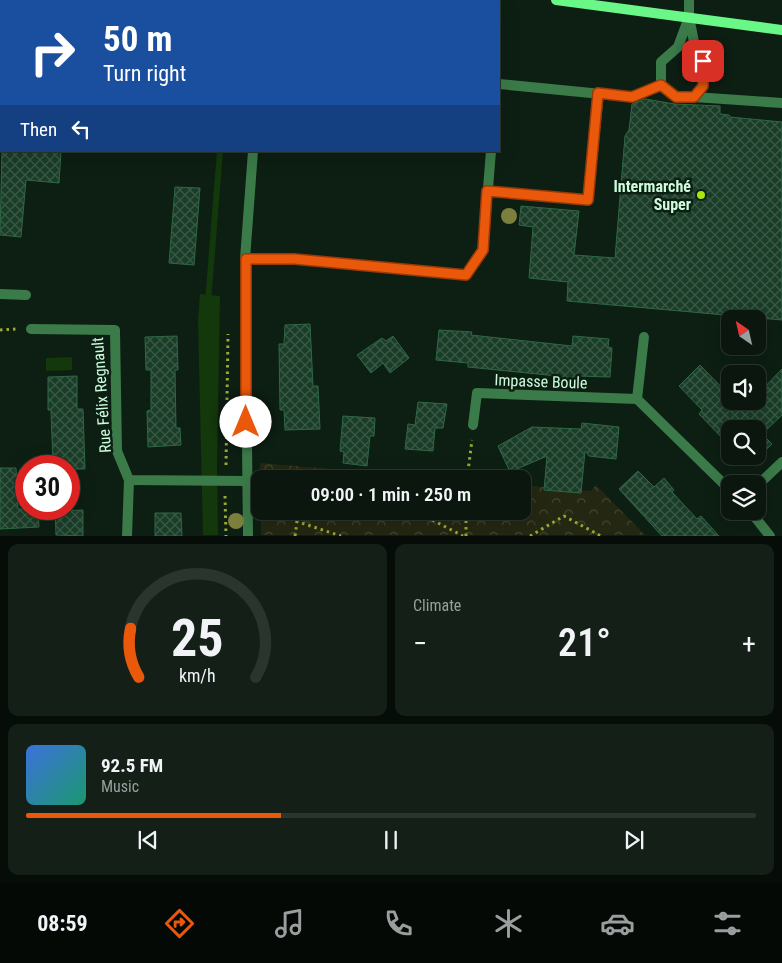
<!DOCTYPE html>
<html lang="en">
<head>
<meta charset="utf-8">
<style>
	body { margin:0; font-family:"Roboto Condensed",sans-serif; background:#131f17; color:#f1f3f6; height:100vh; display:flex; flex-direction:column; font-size:19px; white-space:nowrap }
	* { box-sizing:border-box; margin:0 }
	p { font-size:16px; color:#999f9e }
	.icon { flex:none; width:28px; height:28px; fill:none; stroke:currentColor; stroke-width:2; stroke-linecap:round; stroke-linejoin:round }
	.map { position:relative; height:536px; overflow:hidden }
	.panel { display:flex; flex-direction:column; gap:8px; padding:8px; background:#060c08; flex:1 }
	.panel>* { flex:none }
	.banner { position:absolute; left:0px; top:0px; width:500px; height:152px; box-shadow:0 5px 20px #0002,0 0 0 1px #2a352e; background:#1a4fa0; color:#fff; overflow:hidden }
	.needle { width:32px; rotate:326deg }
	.controls { position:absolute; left:721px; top:310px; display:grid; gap:10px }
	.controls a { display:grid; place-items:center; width:45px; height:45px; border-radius:10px; background:#0a160e; box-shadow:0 5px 20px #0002,0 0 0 1px #2a352e; font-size:25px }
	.speed { position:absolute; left:15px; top:455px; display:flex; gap:10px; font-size:25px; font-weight:700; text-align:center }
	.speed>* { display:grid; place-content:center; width:65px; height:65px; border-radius:50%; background:#0a160e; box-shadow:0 5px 20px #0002,0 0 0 1px #2a352e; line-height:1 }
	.speed .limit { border:8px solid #d22; background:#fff; color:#111 }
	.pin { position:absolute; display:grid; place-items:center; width:42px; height:42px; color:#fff; margin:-21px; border-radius:10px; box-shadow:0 2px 8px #0006 }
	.me { position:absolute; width:55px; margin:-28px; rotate:0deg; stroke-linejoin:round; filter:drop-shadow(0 0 4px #0008) }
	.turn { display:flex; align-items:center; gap:18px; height:105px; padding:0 20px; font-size:22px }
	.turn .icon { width:65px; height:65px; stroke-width:2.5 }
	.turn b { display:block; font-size:35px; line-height:42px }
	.then { display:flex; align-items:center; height:48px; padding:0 20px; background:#0003; gap:10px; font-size:19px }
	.big { font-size:38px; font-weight:600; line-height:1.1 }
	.panel .widget { flex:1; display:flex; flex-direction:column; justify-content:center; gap:8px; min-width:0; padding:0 18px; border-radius:10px; background:#131f17 }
	.panel .dial { align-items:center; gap:0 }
	.dial svg { height:130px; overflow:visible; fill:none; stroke:#2a352e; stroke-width:7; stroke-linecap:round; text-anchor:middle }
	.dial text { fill:#f1f3f6; stroke:none }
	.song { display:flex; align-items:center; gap:15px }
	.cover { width:60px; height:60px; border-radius:8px; background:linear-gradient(135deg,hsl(220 70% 55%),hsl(160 70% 35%)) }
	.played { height:5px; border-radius:2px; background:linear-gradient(90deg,#ea580c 35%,#2a352e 35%) }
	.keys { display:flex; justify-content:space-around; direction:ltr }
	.heat { display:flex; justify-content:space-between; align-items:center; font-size:28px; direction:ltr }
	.panel .tiles { flex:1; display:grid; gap:8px; grid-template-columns:1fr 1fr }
	.widget:last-child { grid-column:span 2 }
	.trip { position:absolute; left:251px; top:470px; width:280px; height:50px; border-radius:10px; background:#0a160e; box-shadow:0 5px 20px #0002,0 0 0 1px #2a352e; font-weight:600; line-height:50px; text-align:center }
	.dock { display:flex; height:80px; justify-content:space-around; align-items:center; background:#040906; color:#999f9e }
	.dock .icon { width:35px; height:35px }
	.dock .current { color:#ea580c }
	.dock b { font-size:22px; color:#f1f3f6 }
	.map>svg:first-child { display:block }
	.park { fill:url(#park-crowns) }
	.water { fill:#13380b }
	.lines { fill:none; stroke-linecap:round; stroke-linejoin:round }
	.stream { stroke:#13380b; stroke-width:6 }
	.building { fill:url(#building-cross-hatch); stroke:#2e6844 }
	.path { stroke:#99a934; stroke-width:3; stroke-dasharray:2.5 4; stroke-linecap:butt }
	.lane { stroke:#3b7a49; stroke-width:10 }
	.street { stroke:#3b7a49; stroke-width:10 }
	.secondary { stroke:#69f788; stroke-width:10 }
	.tree { fill:#7c803c }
	.route-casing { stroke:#983908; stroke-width:12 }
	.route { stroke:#ea580c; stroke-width:9 }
	.poi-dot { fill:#a8e80d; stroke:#0d1e13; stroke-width:2 }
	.labels { text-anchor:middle; stroke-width:5; stroke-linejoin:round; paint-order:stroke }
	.poi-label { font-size:16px; font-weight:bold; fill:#ccfcdb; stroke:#0d1e13; text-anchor:end }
	.street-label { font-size:16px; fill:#ccfcdb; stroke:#0d1e13 }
</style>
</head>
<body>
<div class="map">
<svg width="782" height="536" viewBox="0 0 782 536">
	<defs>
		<pattern id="park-crowns" width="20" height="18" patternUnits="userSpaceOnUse" patternTransform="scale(1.25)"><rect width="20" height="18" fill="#242711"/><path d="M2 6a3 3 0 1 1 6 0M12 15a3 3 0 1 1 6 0" fill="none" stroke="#434733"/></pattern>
		<pattern id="building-cross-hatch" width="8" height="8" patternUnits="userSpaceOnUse" patternTransform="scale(1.25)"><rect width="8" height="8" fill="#1a3d28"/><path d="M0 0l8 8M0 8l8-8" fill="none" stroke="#3a5a47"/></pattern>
	</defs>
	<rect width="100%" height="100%" fill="#0d1e13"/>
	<g class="park">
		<polygon points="260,463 449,479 260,479"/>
		<polygon points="523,485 591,491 596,485 645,535 261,535 261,511 522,511"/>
	</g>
	<g class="water">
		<polygon points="200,294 220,296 217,464 218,535 203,535 198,320"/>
		<polygon points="72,357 72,370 46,371 46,358"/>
	</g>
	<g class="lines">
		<polyline class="stream" points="208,302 220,151"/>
	</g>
	<g class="building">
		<polygon points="645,99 675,104 720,106 720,114 729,115 730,117 782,122 782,320 567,301 568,282 529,278 533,227 519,225 521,206 579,211 574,255 615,258 625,136 629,130 632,104"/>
		<polygon points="2,151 61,151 59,183 26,180 21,237 0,235"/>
		<polygon points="175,187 200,188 194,265 169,263"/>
		<polygon points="310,324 313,386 318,386 320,429 285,430 284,410 280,410 279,344 284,344 285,325"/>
		<polygon points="439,330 472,332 471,335 572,346 573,336 609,339 608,347 612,348 610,377 577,376 577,381 557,379 557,376 468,367 468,363 436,360"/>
		<polygon points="177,336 178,370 175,370 176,428 180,428 181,445 148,447 147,411 151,410 151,370 146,370 145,337"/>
		<polygon points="393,336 409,358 390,373 383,363 371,373 357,355 382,338 386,341"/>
		<polygon points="700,365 730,396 730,401 758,401 758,394 782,369 782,415 762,434 772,444 751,464 744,456 758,456 758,429 730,429 730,446 699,414 702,410 679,386"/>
		<polygon points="77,376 77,409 83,409 85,469 69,469 69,466 53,466 51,410 48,410 48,377"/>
		<polygon points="418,402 447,404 443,428 435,428 433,451 405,449 408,424 415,425"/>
		<polygon points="343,416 375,418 374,436 370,436 367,466 343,463 344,452 340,451"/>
		<polygon points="582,423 619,427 616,459 589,456 585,451 581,493 544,490 547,456 510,472 498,446 532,427 581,429"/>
		<polygon points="0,468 16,468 18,509 38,509 39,527 0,529"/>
		<polygon points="638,471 654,487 664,478 674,490 672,492 697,519 701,516 719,536 662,536 619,489"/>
		<polygon points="83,510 83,536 56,535 55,511"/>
		<polygon points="155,513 181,513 182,536 155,536"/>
	</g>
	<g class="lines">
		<g class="path">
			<polyline points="238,0 239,1"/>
			<polyline points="0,330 17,329"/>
			<polyline points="226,465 228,334"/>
			<polyline points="467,479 472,440"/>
			<polyline points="225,496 226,536"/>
			<polyline points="265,511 341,536"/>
			<polyline points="415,511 463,536"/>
			<polyline points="295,536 297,521 303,511"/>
			<polyline points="466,536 466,511"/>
			<polyline points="530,536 564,516 601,536"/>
		</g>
		<g class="lane">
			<polyline points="689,0 689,17 695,47 703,61 703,86 694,97 675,97 661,85 661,62 678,47 689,17"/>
			<polyline points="166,1 166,0"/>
			<polyline points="499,84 632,97 661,85"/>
			<polyline points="694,97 782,103"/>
			<polyline points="487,191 588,200 599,93"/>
			<polyline points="245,259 294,259 466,275 483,250 491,151"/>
			<polyline points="0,294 26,295"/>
		</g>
		<g class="street">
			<polyline points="265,1 265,0"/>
			<polyline points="31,329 115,330 117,451 129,480 246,481"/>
			<polyline points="644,337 637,399 730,490"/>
			<polyline points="473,425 477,393 637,399"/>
			<polyline points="758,485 782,462"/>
			<polyline points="750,511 770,536"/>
			<polyline points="127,536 129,480"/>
			<polyline points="248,536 245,259 253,151"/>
		</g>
		<polyline class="secondary" points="556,0 782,30"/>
	</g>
	<g class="tree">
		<circle cx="509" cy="216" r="8"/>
		<circle cx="236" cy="521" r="8"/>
	</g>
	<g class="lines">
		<g class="route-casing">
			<polyline id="route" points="246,422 246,259 294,259 466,275 483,250 487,191 588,200 598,93 632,97 661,85 676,97 694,97 703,86 703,61"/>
		</g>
		<use href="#route" class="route"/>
	</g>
	<circle class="poi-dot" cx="701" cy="195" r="5"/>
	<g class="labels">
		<g class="poi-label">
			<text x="691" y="192">Intermarché<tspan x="691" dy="18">Super</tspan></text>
		</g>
		<g class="street-label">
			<text transform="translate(541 381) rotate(2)" y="6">Impasse Boule</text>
			<text transform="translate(101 395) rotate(-94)" y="6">Rue Félix Regnault</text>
		</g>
	</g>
</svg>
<div class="controls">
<a><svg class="needle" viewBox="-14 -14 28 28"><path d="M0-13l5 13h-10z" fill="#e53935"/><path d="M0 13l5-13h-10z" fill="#999f9e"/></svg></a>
<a><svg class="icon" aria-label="sound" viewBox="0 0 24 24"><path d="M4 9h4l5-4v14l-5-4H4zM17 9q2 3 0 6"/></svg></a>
<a><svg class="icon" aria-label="search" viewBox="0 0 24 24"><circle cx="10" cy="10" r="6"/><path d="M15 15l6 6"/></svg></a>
<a><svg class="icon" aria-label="layers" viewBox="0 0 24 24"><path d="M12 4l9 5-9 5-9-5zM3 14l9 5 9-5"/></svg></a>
</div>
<div class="speed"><div class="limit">30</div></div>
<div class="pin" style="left:703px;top:61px;background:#d93025"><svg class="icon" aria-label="arrive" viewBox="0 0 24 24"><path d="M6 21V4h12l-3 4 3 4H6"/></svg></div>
<svg class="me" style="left:246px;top:422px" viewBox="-20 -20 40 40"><circle r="19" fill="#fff"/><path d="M0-13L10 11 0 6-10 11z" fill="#ea580c"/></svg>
<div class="trip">09:00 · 1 min · 250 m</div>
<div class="banner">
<div class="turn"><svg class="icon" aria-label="right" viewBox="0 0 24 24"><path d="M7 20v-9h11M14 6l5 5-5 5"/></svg><div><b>50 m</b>Turn right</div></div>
<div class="then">Then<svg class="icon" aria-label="left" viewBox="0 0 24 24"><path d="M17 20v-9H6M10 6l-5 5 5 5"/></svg></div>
</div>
</div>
<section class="panel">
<div class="tiles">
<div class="widget dial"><svg viewBox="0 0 100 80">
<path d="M14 69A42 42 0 1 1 86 69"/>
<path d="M14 69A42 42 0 0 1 9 39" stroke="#ea580c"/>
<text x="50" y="56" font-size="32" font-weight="700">25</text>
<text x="50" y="72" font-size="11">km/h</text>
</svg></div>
<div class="widget"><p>Climate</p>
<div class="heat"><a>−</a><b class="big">21°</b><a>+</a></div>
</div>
<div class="widget">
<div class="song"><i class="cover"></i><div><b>92.5 FM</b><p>Music</p></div></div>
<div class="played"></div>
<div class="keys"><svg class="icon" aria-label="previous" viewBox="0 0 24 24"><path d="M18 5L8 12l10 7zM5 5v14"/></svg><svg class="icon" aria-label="pause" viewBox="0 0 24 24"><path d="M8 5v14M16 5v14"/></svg><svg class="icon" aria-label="next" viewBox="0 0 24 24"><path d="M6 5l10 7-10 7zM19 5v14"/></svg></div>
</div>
</div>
</section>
<nav class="dock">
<b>08:59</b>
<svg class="icon current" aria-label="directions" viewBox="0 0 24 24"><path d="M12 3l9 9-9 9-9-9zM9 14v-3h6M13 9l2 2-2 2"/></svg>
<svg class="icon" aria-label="music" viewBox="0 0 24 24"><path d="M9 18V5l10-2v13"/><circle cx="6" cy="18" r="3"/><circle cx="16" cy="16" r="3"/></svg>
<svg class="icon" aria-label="phone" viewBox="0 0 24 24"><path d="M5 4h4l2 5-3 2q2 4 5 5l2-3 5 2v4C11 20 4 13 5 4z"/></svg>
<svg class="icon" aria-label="climate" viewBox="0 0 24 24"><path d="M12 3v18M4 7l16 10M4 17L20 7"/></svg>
<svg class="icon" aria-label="car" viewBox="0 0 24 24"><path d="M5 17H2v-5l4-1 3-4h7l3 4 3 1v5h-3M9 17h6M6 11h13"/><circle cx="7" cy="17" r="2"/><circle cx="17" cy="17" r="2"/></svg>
<svg class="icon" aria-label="filters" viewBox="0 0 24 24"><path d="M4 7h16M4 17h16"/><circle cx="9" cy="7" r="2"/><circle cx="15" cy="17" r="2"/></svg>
</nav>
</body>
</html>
